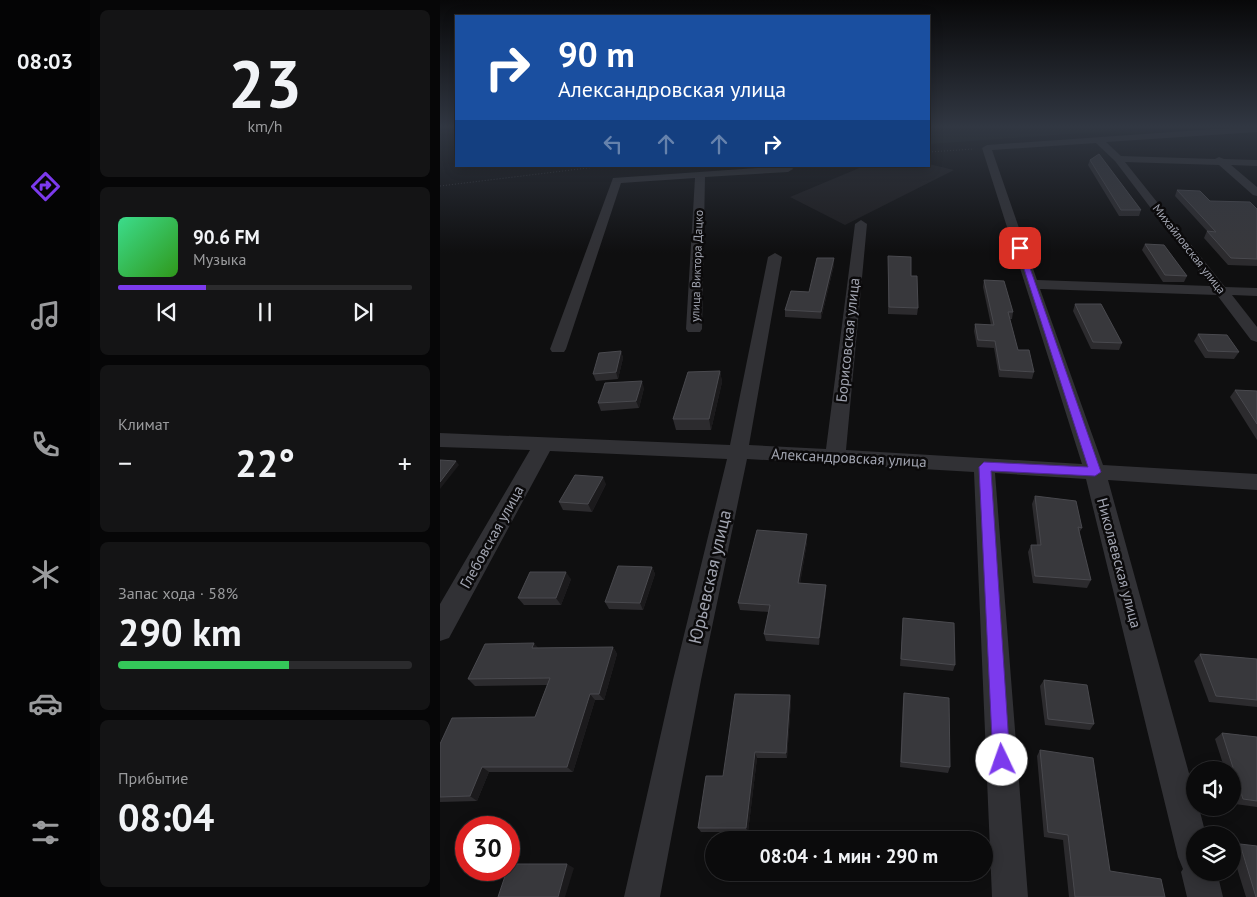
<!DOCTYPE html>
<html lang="ru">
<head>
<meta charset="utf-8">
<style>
	body { margin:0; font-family:"PT Sans",sans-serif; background:#141415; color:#f1f3f6; height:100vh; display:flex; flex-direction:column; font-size:19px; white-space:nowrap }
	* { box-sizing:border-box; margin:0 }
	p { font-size:16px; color:#9a9b9d }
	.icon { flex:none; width:28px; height:28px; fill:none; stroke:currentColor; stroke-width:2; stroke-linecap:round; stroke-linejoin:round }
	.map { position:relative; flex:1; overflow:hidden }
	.panel { display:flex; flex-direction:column; gap:10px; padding:10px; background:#060607; width:350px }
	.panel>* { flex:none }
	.banner { position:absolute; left:15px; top:15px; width:475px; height:152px; border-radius:0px; box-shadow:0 2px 12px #0003,0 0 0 1px #2b2b2d; background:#1a4fa0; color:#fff; overflow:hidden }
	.fabs { position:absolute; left:746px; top:761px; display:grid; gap:10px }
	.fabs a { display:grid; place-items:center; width:55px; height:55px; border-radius:50%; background:#0b0b0c; box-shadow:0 2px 12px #0003,0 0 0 1px #2b2b2d; font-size:25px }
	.speed { position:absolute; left:15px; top:816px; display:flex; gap:10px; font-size:25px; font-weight:700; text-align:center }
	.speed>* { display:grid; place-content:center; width:65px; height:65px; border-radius:50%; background:#0b0b0c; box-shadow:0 2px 12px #0003,0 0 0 1px #2b2b2d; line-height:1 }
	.speed .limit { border:8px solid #d22; background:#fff; color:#111 }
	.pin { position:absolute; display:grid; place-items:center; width:42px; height:42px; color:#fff; margin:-21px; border-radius:10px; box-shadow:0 2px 8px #0006 }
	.me { position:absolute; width:55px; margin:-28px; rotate:357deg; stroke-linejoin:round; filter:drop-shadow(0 0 4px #0008) }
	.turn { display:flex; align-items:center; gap:18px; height:105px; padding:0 20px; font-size:22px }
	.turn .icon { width:65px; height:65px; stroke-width:2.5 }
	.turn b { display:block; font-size:35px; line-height:42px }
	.lanes { display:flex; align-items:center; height:48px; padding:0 20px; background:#0003; justify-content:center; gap:25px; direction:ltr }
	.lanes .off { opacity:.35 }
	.big { font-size:38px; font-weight:700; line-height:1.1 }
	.panel .widget { flex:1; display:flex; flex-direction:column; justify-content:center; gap:8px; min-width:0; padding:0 18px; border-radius:8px; background:#141415 }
	.panel .dial { align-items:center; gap:0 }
	.dial b { font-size:65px; line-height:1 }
	.song { display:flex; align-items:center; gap:15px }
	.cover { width:60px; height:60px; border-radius:8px; background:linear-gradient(135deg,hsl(150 70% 55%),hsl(110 70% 35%)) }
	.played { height:5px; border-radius:2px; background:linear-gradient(90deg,#7c3aed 30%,#2b2b2d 30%) }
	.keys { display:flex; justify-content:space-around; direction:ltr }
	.heat { display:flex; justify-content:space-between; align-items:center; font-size:28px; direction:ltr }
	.charge { height:8px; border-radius:4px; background:linear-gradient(90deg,#34c759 58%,#2b2b2d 0) }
	.trip { position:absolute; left:265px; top:831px; width:288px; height:50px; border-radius:25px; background:#0b0b0c; box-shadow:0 2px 12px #0003,0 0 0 1px #2b2b2d; font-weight:700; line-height:50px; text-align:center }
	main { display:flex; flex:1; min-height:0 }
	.dock { display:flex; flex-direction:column; width:90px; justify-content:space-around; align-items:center; background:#040405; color:#9a9b9d }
	.dock .icon { width:35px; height:35px }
	.dock .selected { color:#7c3aed }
	.dock b { font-size:22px; color:#f1f3f6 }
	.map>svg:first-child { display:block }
	.built { fill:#1c1b1d }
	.green { fill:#161b18 }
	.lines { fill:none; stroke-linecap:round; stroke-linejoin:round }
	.path { stroke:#37373c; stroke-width:1; stroke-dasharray:1 2; stroke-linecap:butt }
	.minor { fill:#313135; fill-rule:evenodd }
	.wall { fill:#2c2b2e }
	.shaded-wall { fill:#1b1a1c }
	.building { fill:#38383c; stroke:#49494e }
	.route { fill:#7c3aed; stroke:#51269a }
	.labels { text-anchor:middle; stroke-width:5; stroke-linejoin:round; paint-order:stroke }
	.far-street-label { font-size:12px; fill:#a1a4b0; stroke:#0b0a0b }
	.street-label { font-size:15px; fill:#a1a4b0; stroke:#0b0a0b }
	.near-street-label { font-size:18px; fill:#a1a4b0; stroke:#0b0a0b }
</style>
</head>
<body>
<main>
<nav class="dock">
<b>08:03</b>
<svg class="icon selected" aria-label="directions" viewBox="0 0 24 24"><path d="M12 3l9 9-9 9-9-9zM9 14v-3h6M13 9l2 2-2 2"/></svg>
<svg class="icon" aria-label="music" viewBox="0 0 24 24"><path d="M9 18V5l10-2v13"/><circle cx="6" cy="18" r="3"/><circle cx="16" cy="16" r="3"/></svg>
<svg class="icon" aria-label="phone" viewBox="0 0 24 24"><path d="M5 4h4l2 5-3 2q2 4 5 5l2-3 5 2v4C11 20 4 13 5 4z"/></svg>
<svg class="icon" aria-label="climate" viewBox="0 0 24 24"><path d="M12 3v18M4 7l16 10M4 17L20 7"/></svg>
<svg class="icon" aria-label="car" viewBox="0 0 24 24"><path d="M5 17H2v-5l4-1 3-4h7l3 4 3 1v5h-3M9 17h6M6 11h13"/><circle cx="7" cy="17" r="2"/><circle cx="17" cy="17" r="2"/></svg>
<svg class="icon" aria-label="filters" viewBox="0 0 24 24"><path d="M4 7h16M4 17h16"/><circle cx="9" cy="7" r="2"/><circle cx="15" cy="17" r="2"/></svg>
</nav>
<section class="panel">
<div class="widget dial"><b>23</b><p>km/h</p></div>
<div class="widget">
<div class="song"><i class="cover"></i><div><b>90.6 FM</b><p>Музыка</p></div></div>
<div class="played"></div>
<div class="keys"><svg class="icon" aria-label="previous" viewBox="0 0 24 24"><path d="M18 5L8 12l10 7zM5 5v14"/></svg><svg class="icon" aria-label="pause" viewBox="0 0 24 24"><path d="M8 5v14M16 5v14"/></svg><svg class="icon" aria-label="next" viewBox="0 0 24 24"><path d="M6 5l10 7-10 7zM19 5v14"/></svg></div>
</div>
<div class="widget"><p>Климат</p>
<div class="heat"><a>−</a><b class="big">22°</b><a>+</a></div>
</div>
<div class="widget"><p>Запас хода · 58%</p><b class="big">290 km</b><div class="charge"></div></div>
<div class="widget"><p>Прибытие</p><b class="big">08:04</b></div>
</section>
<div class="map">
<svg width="817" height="897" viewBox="0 0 817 897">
	<rect width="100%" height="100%" fill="#0f0f10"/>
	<polygon class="built" points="489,164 514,170 405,225 350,197 424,166 489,166"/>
	<polygon class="green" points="489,127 729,127 489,144"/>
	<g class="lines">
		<g class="path">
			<polyline points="489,152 534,149"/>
			<polyline points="0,186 164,166"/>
		</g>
		<g class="minor">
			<path d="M804,127H817V132L666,142L681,156L775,159L779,157L784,159L817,160V166L791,165L817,187V196L813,195L779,165L685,162L785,287L817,288V296L792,295L817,327V342L811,340L777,295L600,289L663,465L817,474V490L668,480L755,795V808H759L766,835H755V872H777L783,897H747L741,872L743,869L738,857L646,479L555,473L588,897H552L534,472L307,459L261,680L220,897H184L233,680L287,459L110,451L9,638L0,641V604L90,450L0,447V433L290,445L328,257L335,253L342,257L309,445L386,449L415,224L421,220L427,224L406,450L642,464L542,148L547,145ZM656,143L675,161L770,286L597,280L552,150Z"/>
			<polygon points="344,166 352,167 353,169 348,172 265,177 262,329 260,332 248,332 246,329 255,178 181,183 126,349 124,352 112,352 110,349 173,178"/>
		</g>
	</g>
	<g class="wall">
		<polygon points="650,160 701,210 699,216 679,216 648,165"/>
		<polygon points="737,190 770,201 817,209 817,266 788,265 764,238 767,231 735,196"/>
		<polygon points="705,244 747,276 744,282 723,282 702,250"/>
		<polygon points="448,256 471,276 478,308 477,315 448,314"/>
		<polygon points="394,265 381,319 345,317 345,310 369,292"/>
		<polygon points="544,280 573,312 572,319 570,319 578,350 594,372 592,379 559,377 554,348 537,347 534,331 535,324 551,325 543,287"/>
		<polygon points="635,304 682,343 679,350 651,349 633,311"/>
		<polygon points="758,334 799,352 794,359 765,358 754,341"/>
		<polygon points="181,351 183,358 178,379 156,381 153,374"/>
		<polygon points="280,371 282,382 271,430 236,430 233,419"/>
		<polygon points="204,388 199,408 161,411 158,403"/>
		<polygon points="795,390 817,391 817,440 790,397"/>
		<polygon points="166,484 152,512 123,510 119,502"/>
		<polygon points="595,496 642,528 639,533 651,580 647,588 593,583 588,552 591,545 597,545 592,504"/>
		<polygon points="367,542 360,583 386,585 386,592 379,645 326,641 324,634 329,612 300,610 298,603"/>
		<polygon points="212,567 215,574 203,610 169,609 165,602"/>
		<polygon points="131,579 121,605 84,605 78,598"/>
		<polygon points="463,618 515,665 513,671 460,666"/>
		<polygon points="173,647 177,654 164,700 155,700 133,772 49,772 37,801 0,802 0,744 95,717 107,685 35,686 28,679 98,648"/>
		<polygon points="760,654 817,659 817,707 769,702 754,661"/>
		<polygon points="604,680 654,724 650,730 605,725 600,686"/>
		<polygon points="464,693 510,767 508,773 460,767 463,699"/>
		<polygon points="350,695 351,701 347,758 317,758 308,832 261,832 258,828 283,776"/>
		<polygon points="782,733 817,737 817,807 795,804 792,796 792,770 785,770 775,739"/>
		<polygon points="600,750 670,871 725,897 629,897 623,840 604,837 597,756"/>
		<polygon points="800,844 817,897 806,897 792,852 792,848"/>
	</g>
	<g class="shaded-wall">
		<polygon points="394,258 394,265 381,319 381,312"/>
		<polygon points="181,351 183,358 178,379 176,372"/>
		<polygon points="280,371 282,382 271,430 269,419"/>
		<polygon points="202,381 204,388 199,408 196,401"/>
		<polygon points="16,461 19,465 0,489 0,482"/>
		<polygon points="163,477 166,484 152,512 148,504"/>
		<polygon points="367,534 367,542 359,590 358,583"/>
		<polygon points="212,567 215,574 203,610 200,603"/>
		<polygon points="126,572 131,579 121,605 116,598"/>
		<polygon points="386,585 386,592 379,645 379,638"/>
		<polygon points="94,643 100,650 92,648"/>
		<polygon points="173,647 177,654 164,700 159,694"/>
		<polygon points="150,694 155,700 133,772 127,767"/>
		<polygon points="350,695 351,701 347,758 346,753"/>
		<polygon points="315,752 317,758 308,832 306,828"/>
		<polygon points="42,767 49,772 37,801 30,796"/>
		<polygon points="127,864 134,868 125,897 118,897"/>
	</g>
	<g class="building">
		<polygon points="659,154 701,210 681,210 650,160"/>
		<polygon points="737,190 760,191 770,201 810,202 817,209 817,259 791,258 767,231 776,232"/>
		<polygon points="705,244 724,245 747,276 725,275"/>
		<polygon points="448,256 471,257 471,276 477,276 478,308 449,307"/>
		<polygon points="377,258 394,258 381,312 345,310 351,291 369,292"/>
		<polygon points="544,280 564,281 573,312 568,312 578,350 589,350 594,372 560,370 555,341 538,340 535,324 554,325"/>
		<polygon points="635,304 661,304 682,343 653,342"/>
		<polygon points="758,334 787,335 799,352 768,351"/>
		<polygon points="181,351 176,372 153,374 159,353"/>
		<polygon points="280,371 269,419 233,419 248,372"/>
		<polygon points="202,381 196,401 158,403 165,383"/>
		<polygon points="795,390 817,391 817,424"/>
		<polygon points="0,460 16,461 0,482"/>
		<polygon points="135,475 163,477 148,504 119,502"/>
		<polygon points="595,496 636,501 642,528 638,527 651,580 595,576 591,545 601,545"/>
		<polygon points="317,530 367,534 358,583 386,585 379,638 324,634 330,605 298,603"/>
		<polygon points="178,566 212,567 200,603 165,602"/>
		<polygon points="90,572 126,572 116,598 78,598"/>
		<polygon points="463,618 514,623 515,665 461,659"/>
		<polygon points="94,643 92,648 173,647 159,694 150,694 127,767 42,767 30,796 0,797 0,744 12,718 95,717 110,678 28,679 45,644"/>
		<polygon points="760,654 817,659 817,700 776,696"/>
		<polygon points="604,680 647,685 654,724 608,719"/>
		<polygon points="464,693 509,698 510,767 461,762"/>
		<polygon points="295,694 350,695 346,753 315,752 306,828 258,828 266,776 283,776"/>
		<polygon points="782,733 817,737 817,801 803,799"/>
		<polygon points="600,750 653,758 670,871 721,879 725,897 635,897 628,835 608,832"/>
		<polygon points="800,844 817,846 817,897 816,897"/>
		<polygon points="69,864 127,864 118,897 58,897 67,870 69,870"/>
	</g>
	<linearGradient id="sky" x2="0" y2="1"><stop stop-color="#080809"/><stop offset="0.5" stop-color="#313742"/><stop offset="1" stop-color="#313742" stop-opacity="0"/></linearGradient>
	<rect width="817" height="253" fill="url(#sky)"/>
	<polygon class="route" points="577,247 583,248 661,472 655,476 551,471 570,760 568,766 562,769 555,766 553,760 539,467 544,462 648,467"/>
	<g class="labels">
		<g class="far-street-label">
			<text transform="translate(749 249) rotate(52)" y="4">Михайловская улица</text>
			<text transform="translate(257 266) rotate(-88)" y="4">улица Виктора Дацко</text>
		</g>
		<g class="street-label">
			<text transform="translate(408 340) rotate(-84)" y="5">Борисовская улица</text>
			<text transform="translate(409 458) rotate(3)" y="5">Александровская улица</text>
			<text transform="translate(52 537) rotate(-61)" y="5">Глебовская улица</text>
			<text transform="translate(679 563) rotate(75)" y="5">Николаевская улица</text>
		</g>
		<g class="near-street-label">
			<text transform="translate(270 577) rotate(-77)" y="6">Юрьевская улица</text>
		</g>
	</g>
</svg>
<div class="fabs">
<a><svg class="icon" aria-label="sound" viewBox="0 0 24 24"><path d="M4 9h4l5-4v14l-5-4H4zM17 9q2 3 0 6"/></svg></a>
<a><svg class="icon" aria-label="layers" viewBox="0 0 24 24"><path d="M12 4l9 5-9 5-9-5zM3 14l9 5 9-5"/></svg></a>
</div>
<div class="speed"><div class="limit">30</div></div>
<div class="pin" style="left:580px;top:248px;background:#d93025"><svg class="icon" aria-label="arrive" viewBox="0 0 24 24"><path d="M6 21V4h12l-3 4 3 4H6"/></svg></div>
<svg class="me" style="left:562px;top:760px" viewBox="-20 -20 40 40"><circle r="19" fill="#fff"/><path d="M0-13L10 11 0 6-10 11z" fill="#7c3aed"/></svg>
<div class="trip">08:04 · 1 мин · 290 m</div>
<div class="banner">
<div class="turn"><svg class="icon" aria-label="right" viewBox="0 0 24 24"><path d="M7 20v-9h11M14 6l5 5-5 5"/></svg><div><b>90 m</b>Александровская улица</div></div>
<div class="lanes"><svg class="icon off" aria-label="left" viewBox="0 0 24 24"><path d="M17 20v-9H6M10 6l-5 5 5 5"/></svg><svg class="icon off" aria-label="ahead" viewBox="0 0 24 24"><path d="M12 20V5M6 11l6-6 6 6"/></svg><svg class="icon off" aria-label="ahead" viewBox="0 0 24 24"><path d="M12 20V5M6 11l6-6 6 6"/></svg><svg class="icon" aria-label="right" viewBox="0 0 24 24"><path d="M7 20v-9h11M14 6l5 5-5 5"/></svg></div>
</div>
</div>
</main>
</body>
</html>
